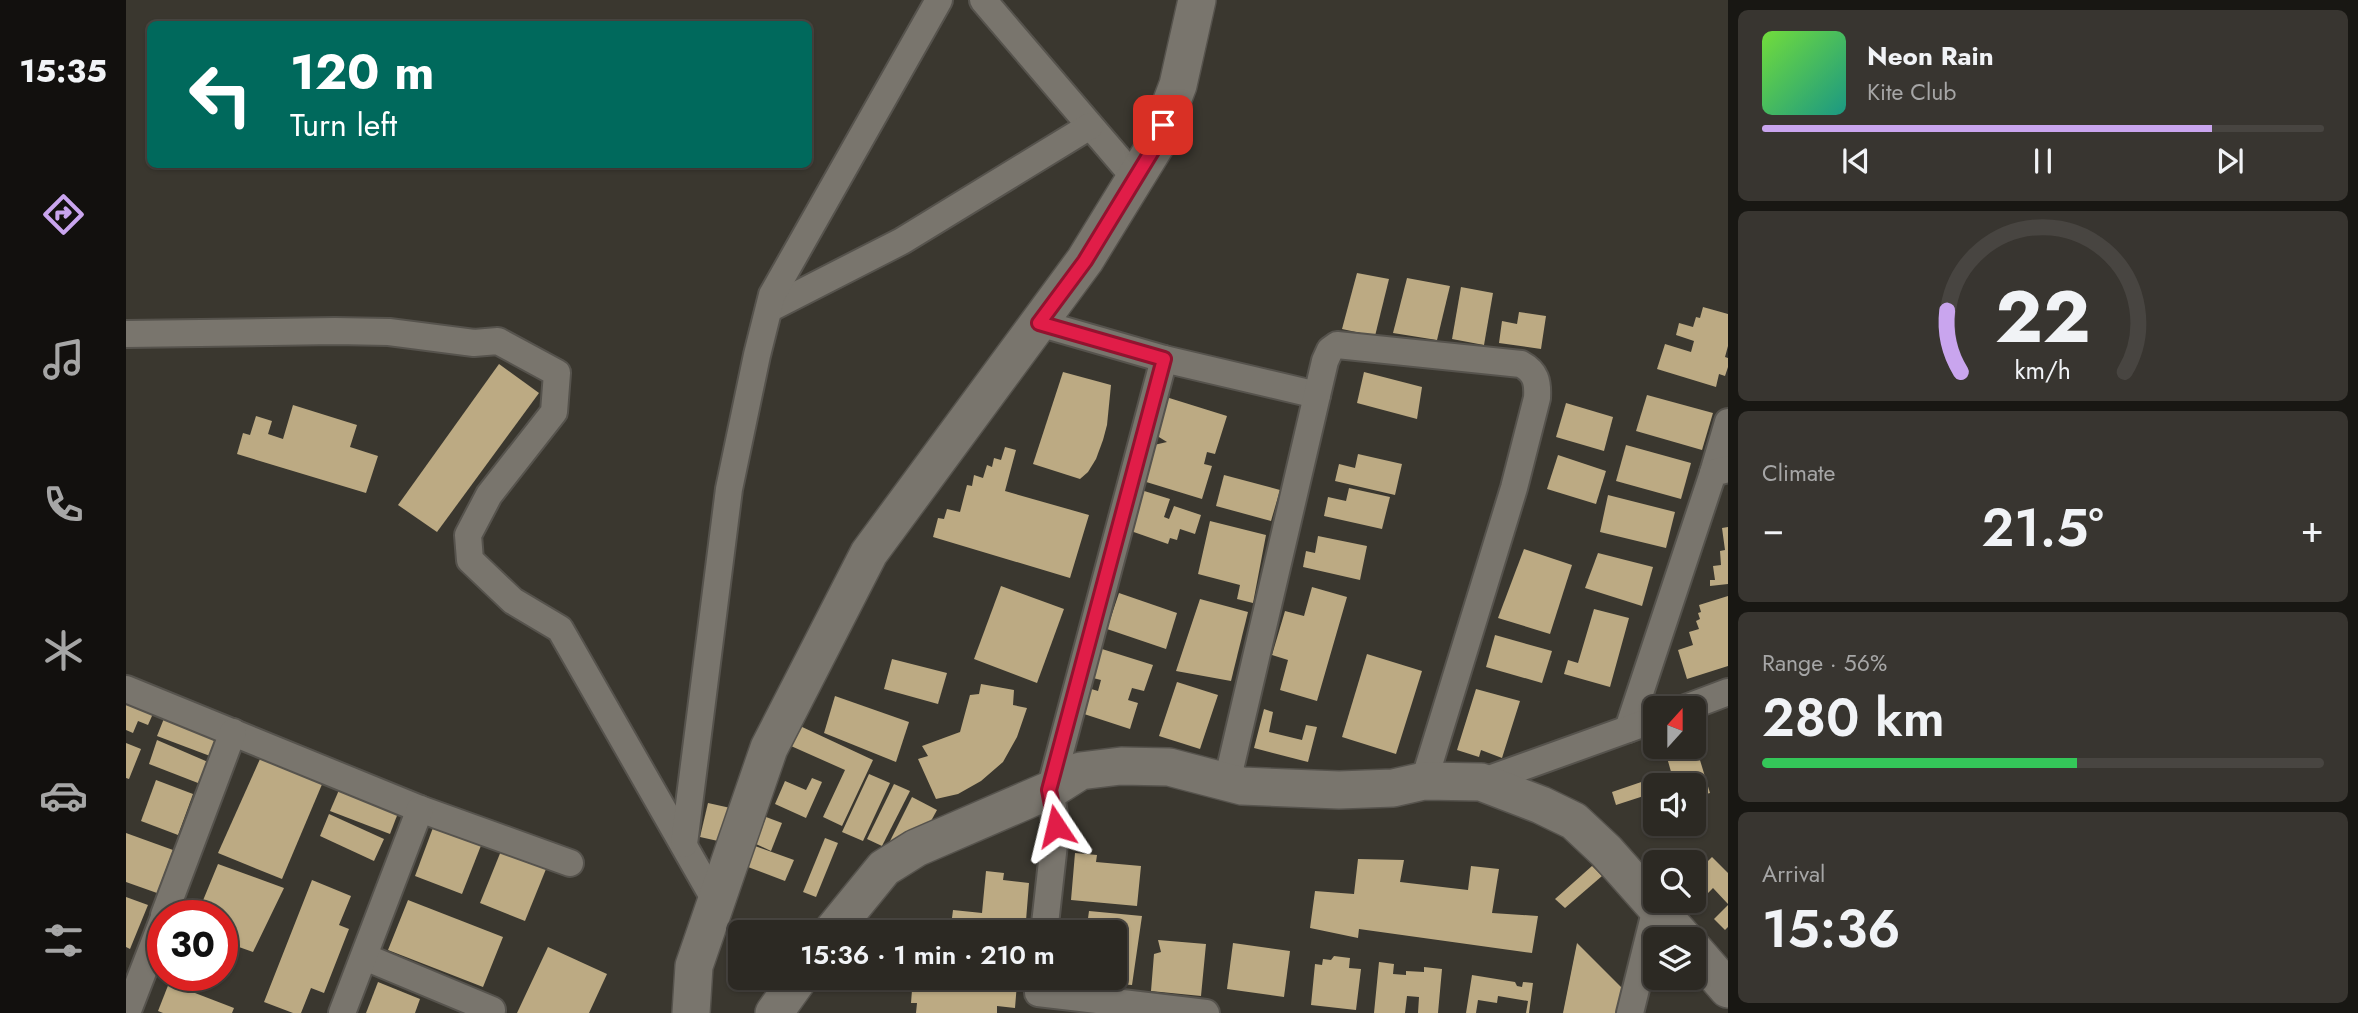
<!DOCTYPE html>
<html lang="en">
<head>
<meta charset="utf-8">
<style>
	body { margin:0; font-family:Jost,sans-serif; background:#383530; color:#f1f3f6; height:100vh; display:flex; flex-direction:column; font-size:26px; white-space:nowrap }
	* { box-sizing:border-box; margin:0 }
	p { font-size:23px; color:#a6a6a6 }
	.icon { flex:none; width:38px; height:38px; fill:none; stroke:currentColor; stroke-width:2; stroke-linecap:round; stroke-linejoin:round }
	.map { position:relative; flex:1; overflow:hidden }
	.sheet { display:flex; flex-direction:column; gap:10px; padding:10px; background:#181713; width:630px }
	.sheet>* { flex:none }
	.banner { position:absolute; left:21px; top:21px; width:665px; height:147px; border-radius:10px; box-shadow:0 2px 5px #0004,0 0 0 2px #484541; background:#00695c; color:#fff; overflow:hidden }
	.needle { width:46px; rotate:21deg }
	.tools { position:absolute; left:1517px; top:696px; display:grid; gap:14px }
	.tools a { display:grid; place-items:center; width:63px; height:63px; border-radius:10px; background:#2c2923; box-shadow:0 2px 5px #0004,0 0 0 2px #484541; font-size:35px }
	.speed { position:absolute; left:21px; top:900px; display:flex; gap:14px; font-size:35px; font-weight:700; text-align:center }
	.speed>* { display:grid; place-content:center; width:91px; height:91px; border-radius:50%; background:#2c2923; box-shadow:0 2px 5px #0004,0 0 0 2px #484541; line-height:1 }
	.speed .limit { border:10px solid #d22; background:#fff; color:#111 }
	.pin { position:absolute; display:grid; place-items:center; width:60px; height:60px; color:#fff; margin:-30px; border-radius:14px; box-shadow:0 4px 10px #0006 }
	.me { position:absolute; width:77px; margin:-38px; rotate:350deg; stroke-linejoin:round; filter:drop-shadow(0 0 5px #0008) }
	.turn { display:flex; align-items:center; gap:24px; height:147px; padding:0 28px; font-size:32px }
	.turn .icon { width:91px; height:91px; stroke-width:2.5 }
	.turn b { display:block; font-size:49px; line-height:60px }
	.big { font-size:52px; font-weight:600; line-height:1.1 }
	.sheet .card { flex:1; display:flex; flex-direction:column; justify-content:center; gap:10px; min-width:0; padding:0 24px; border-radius:10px; background:#383530 }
	.sheet .dial { align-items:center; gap:0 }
	.dial svg { height:182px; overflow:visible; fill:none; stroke:#484541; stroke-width:7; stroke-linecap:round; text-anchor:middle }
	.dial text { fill:#f1f3f6; stroke:none }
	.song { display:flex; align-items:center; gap:21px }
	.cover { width:84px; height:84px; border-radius:10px; background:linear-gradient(135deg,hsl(100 70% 55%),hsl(170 70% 35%)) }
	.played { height:7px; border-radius:4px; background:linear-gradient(90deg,#c9a5ee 80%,#484541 80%) }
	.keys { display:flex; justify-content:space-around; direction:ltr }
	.heat { display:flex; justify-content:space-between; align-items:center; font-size:38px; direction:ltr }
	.charge { height:10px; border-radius:5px; background:linear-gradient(90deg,#34c759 56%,#484541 0) }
	.trip { position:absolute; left:602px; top:920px; width:399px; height:70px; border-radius:10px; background:#2c2923; box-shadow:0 2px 5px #0004,0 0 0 2px #484541; font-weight:600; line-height:70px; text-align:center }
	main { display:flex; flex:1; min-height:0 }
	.dock { display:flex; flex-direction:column; width:126px; justify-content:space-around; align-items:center; background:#12100e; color:#a6a6a6 }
	.dock .icon { width:49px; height:49px }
	.dock .current { color:#c9a5ee }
	.dock b { font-size:32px; color:#f1f3f6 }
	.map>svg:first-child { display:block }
	.building { fill:#bcaa83 }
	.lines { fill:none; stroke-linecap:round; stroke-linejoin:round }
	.street-casing { stroke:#56534d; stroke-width:30 }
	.secondary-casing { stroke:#56534d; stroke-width:40 }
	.street { stroke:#79756d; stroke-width:26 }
	.secondary { stroke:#79756d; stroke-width:37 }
	.route-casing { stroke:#92132f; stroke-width:18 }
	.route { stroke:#e11d48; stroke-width:12 }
</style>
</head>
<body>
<main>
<nav class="dock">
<b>15:35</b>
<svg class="icon current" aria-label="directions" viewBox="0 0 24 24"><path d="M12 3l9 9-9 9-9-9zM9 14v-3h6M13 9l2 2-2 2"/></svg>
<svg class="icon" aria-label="music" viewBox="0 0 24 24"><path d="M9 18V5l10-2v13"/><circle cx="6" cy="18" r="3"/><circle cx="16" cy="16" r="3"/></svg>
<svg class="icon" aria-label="phone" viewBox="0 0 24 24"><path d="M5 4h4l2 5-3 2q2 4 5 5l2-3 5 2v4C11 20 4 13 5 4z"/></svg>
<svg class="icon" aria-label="climate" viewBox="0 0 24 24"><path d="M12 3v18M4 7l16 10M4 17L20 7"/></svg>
<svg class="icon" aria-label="car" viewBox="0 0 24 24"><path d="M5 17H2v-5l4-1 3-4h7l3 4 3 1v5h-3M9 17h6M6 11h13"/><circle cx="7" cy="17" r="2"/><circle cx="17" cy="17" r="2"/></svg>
<svg class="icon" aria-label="filters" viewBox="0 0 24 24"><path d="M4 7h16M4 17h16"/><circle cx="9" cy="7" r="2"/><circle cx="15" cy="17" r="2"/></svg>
</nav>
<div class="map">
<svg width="1602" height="1013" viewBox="0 0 1602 1013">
	<rect width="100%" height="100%" fill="#3a372f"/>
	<g class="building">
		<polygon points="1231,273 1263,279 1249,336 1216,329"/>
		<polygon points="1281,278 1324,286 1311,340 1267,333"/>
		<polygon points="1335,287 1367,293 1358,345 1326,339"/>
		<polygon points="1577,307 1602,314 1602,346 1599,357 1602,358 1602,367 1599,376 1593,374 1590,387 1531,369 1539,344 1565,352 1568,341 1550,335 1553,323 1567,327 1570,317 1574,318"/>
		<polygon points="1393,312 1420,316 1415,349 1373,343 1376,321 1391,324"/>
		<polygon points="373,364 413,393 311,532 272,505"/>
		<polygon points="937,372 985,385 981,425 977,440 970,459 962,472 954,479 907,464"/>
		<polygon points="1238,372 1296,387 1291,419 1231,403"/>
		<polygon points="1521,395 1587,413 1576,450 1510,431"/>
		<polygon points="1040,397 1101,416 1089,454 1081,452 1078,464 1086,466 1076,499 1017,481 1028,445 1041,442 1028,434"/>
		<polygon points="1440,403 1487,417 1478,451 1430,437"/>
		<polygon points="167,405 231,425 224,447 252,456 240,493 111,454 117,433 124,435 130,416 146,421 142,434 157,439"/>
		<polygon points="1500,445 1565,463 1555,499 1490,481"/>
		<polygon points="879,447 890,450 879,491 963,515 944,578 807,537 812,518 818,519 821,509 834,512 841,485 846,486 848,475 857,478 861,465 866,467 868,458 875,460"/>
		<polygon points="1232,454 1276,464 1269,495 1209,481 1213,464 1229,468"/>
		<polygon points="1432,455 1480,471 1470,504 1421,489"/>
		<polygon points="1098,475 1154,490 1145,521 1090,506"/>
		<polygon points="1223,488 1264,497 1256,529 1198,516 1202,497 1220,501"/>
		<polygon points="1015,490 1044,499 1038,517 1043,519 1048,506 1075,515 1069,534 1054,529 1051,540 1044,538 1042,544 1002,530"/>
		<polygon points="1482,495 1549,512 1540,548 1474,532"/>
		<polygon points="1084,521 1140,535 1127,603 1111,599 1114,585 1072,574"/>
		<polygon points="1602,527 1602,584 1584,586 1584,580 1589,580 1587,566 1595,565 1594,551 1599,550 1596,528"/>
		<polygon points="1192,536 1241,546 1234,580 1177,567 1180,551 1189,553"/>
		<polygon points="1398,549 1446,565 1424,634 1372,618"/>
		<polygon points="1472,553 1527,567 1516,606 1459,588"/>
		<polygon points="875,586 938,609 911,683 848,659"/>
		<polygon points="1186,587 1221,597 1191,701 1154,690 1162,660 1146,655 1159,611 1178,616"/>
		<polygon points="993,593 1051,613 1040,649 981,629"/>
		<polygon points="1602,596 1602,666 1561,679 1552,650 1567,645 1563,632 1573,629 1570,621 1574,619 1572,613 1575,612 1573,605"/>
		<polygon points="1074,599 1122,612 1105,681 1050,671"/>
		<polygon points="1468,609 1503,618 1484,687 1438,674 1442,660 1452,663"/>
		<polygon points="1369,635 1426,651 1416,683 1360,667"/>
		<polygon points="976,649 1027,665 1018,691 1006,688 1002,700 1012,703 1004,729 955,713 962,688 972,691 975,680 967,678"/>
		<polygon points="1241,654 1296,671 1270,754 1216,737"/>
		<polygon points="766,659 821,673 812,704 758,689"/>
		<polygon points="1051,682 1092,695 1074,749 1033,736"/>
		<polygon points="855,684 888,690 887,705 901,708 891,737 877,762 855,781 832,794 810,799 792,759 802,756 796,746 834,732 844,695 853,694"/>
		<polygon points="1350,689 1394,701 1376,758 1355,750 1353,757 1331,750"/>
		<polygon points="709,696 783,722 770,762 698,733"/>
		<polygon points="0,698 29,709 22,725 12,721 7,733 0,730"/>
		<polygon points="1138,709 1147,712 1143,732 1176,740 1180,725 1191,727 1182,762 1128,748"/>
		<polygon points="39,716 92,737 84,756 31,736"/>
		<polygon points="674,726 747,760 716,826 697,817 719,770 665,746"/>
		<polygon points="31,740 82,762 72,783 23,764"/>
		<polygon points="0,743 15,749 3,779 0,778"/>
		<polygon points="1562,747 1570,747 1584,793 1568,797 1568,786 1549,786 1540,754"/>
		<polygon points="134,759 197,782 156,879 92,853"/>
		<polygon points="743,774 764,783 737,841 716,832"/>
		<polygon points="686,778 696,782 680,818 649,804 659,781 680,790"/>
		<polygon points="1527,778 1530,786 1530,792 1490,805 1486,792"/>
		<polygon points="30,780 67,794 52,835 15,821"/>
		<polygon points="768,784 784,791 756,846 741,839"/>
		<polygon points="213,790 272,813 264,834 204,811"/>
		<polygon points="786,797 811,810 793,843 760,849"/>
		<polygon points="582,803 609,809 601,843 574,837"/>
		<polygon points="203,814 258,839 248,861 194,836"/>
		<polygon points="640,817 656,823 645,851 630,844"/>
		<polygon points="308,825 356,843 336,894 289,876"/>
		<polygon points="0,833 47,850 31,893 0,882"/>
		<polygon points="699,838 712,843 690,897 677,892"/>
		<polygon points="629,846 668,860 659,881 622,867"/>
		<polygon points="375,851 420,869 399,921 354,903"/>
		<polygon points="949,853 971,855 970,862 1015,866 1011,906 945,900"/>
		<polygon points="1586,857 1602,873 1602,904 1587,888 1577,898 1573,894 1579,889 1568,878 1568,875"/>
		<polygon points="1232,859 1278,860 1274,882 1342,890 1345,866 1373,869 1366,913 1412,916 1406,953 1233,929 1232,938 1184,928 1189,891 1228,894"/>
		<polygon points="92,864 158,888 127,952 96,941 96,915 71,915"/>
		<polygon points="1466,866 1476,876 1439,908 1429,899"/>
		<polygon points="860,871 878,873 877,880 903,883 899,933 821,933 822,925 825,926 827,910 856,913"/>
		<polygon points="186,880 225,896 213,925 223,929 198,993 185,988 175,1013 167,1013 138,1002"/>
		<polygon points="0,897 22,905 4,949 0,947"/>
		<polygon points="282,900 377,937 357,987 262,950"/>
		<polygon points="1602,905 1602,927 1599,930 1588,919"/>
		<polygon points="963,911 1016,916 1006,985 953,981 953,978 989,978 989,933 960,933"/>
		<polygon points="1032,940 1080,944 1075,996 1025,991 1028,954 1035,952"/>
		<polygon points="1107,943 1164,951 1158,997 1101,989"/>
		<polygon points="1451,943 1498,990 1494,1013 1437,1013"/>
		<polygon points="422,947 481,974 463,1013 391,1013"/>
		<polygon points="1208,956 1224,958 1223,968 1235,969 1230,1010 1185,1005 1189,964 1196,965 1197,959 1205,960"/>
		<polygon points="1253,962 1268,964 1267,974 1280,975 1280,971 1298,972 1298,967 1316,969 1312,1013 1292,1013 1293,997 1281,996 1279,1013 1248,1013"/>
		<polygon points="1346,975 1389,982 1391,986 1396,987 1397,982 1407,983 1403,1013 1400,1013 1402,1001 1372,996 1371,1003 1352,1000 1350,1013 1340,1013"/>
		<polygon points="807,978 841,978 891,983 889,1008 871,1006 871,1013 790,1013 791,1003 785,1003 786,990 805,992"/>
		<polygon points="252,982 294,999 289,1013 240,1013"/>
		<polygon points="43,983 108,1008 106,1013 37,1013 32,1011"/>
	</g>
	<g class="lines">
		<g class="street-casing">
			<g id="street">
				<polyline points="857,0 1009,178"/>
				<polyline points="643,309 776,241 964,126"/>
				<polyline points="913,323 1038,359 1191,395"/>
				<polyline points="0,334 209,331 263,332 348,343 372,341 431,373 428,412 363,495 342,535 344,560 387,601 434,629 590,902"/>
				<polyline points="1587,473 1602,422"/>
				<polyline points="0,689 294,809 444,863"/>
				<polyline points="1557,709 1602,692"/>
				<polyline points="1502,729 1587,473 1602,469"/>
				<path d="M1101,782L1199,361L1204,350L1211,345L1395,364C1410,372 1412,382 1411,398L1388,488L1298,781"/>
				<polyline points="1355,782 1530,719"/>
				<polyline points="558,844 603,489 631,355 646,295 813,0"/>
				<polyline points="38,915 107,732"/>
				<polyline points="918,933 930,826 924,790 1038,359"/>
				<polyline points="239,957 366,1010"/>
				<polyline points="912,993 1080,1013"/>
				<polyline points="1,1013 37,920"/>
				<polyline points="216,1013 294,809"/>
				<polyline points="1504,1013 1530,908"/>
			</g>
		</g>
		<g class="secondary-casing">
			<g id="secondary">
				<polyline points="705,933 758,868 790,848 924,790 954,771 995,766 1043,767 1116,786 1213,790 1267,788 1298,781 1355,782 1415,805 1448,821 1480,851 1559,940"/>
				<polyline points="1568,950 1602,989"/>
				<polyline points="565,1013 568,966 643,748 743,553 959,260 1029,146 1052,85 1071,0"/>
				<polyline points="648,1013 673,978"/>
			</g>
		</g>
		<use href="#street" class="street"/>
		<use href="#secondary" class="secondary"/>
	</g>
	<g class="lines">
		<g class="route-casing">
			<polyline id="route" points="930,826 923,790 1038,359 913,323 959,261 1029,146 1037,125"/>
		</g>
		<use href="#route" class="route"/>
	</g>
</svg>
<div class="tools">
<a><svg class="needle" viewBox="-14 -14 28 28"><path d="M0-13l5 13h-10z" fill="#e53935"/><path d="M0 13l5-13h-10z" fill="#a6a6a6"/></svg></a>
<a><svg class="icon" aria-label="sound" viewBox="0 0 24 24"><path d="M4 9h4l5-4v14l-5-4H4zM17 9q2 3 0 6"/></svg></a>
<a><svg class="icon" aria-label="search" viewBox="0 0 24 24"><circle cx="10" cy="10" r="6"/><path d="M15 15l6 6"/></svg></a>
<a><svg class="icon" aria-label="layers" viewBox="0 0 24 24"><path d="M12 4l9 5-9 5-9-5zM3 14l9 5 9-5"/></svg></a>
</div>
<div class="speed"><div class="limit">30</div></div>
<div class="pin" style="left:1037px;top:125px;background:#d93025"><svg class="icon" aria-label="arrive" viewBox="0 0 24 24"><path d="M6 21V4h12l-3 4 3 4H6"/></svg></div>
<svg class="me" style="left:930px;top:826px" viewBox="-20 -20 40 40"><path d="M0-17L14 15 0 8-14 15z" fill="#e11d48" stroke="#fff" stroke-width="4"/></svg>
<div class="trip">15:36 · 1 min · 210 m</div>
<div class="banner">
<div class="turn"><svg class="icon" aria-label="left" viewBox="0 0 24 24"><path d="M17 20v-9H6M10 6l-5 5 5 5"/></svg><div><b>120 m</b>Turn left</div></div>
</div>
</div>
<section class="sheet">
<div class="card">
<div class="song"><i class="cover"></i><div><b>Neon Rain</b><p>Kite Club</p></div></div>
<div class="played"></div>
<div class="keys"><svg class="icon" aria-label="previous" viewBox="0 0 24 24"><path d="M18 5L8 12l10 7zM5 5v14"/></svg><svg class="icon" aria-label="pause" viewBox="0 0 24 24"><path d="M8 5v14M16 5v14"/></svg><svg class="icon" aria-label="next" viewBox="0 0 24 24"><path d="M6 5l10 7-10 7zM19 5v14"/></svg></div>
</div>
<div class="card dial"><svg viewBox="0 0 100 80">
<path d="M14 69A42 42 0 1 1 86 69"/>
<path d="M14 69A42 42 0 0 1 8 42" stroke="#c9a5ee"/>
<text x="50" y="56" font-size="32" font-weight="700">22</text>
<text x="50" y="72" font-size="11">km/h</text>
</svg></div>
<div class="card"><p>Climate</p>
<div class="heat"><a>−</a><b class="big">21.5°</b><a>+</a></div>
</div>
<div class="card"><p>Range · 56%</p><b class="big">280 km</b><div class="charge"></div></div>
<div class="card"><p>Arrival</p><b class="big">15:36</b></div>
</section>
</main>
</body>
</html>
